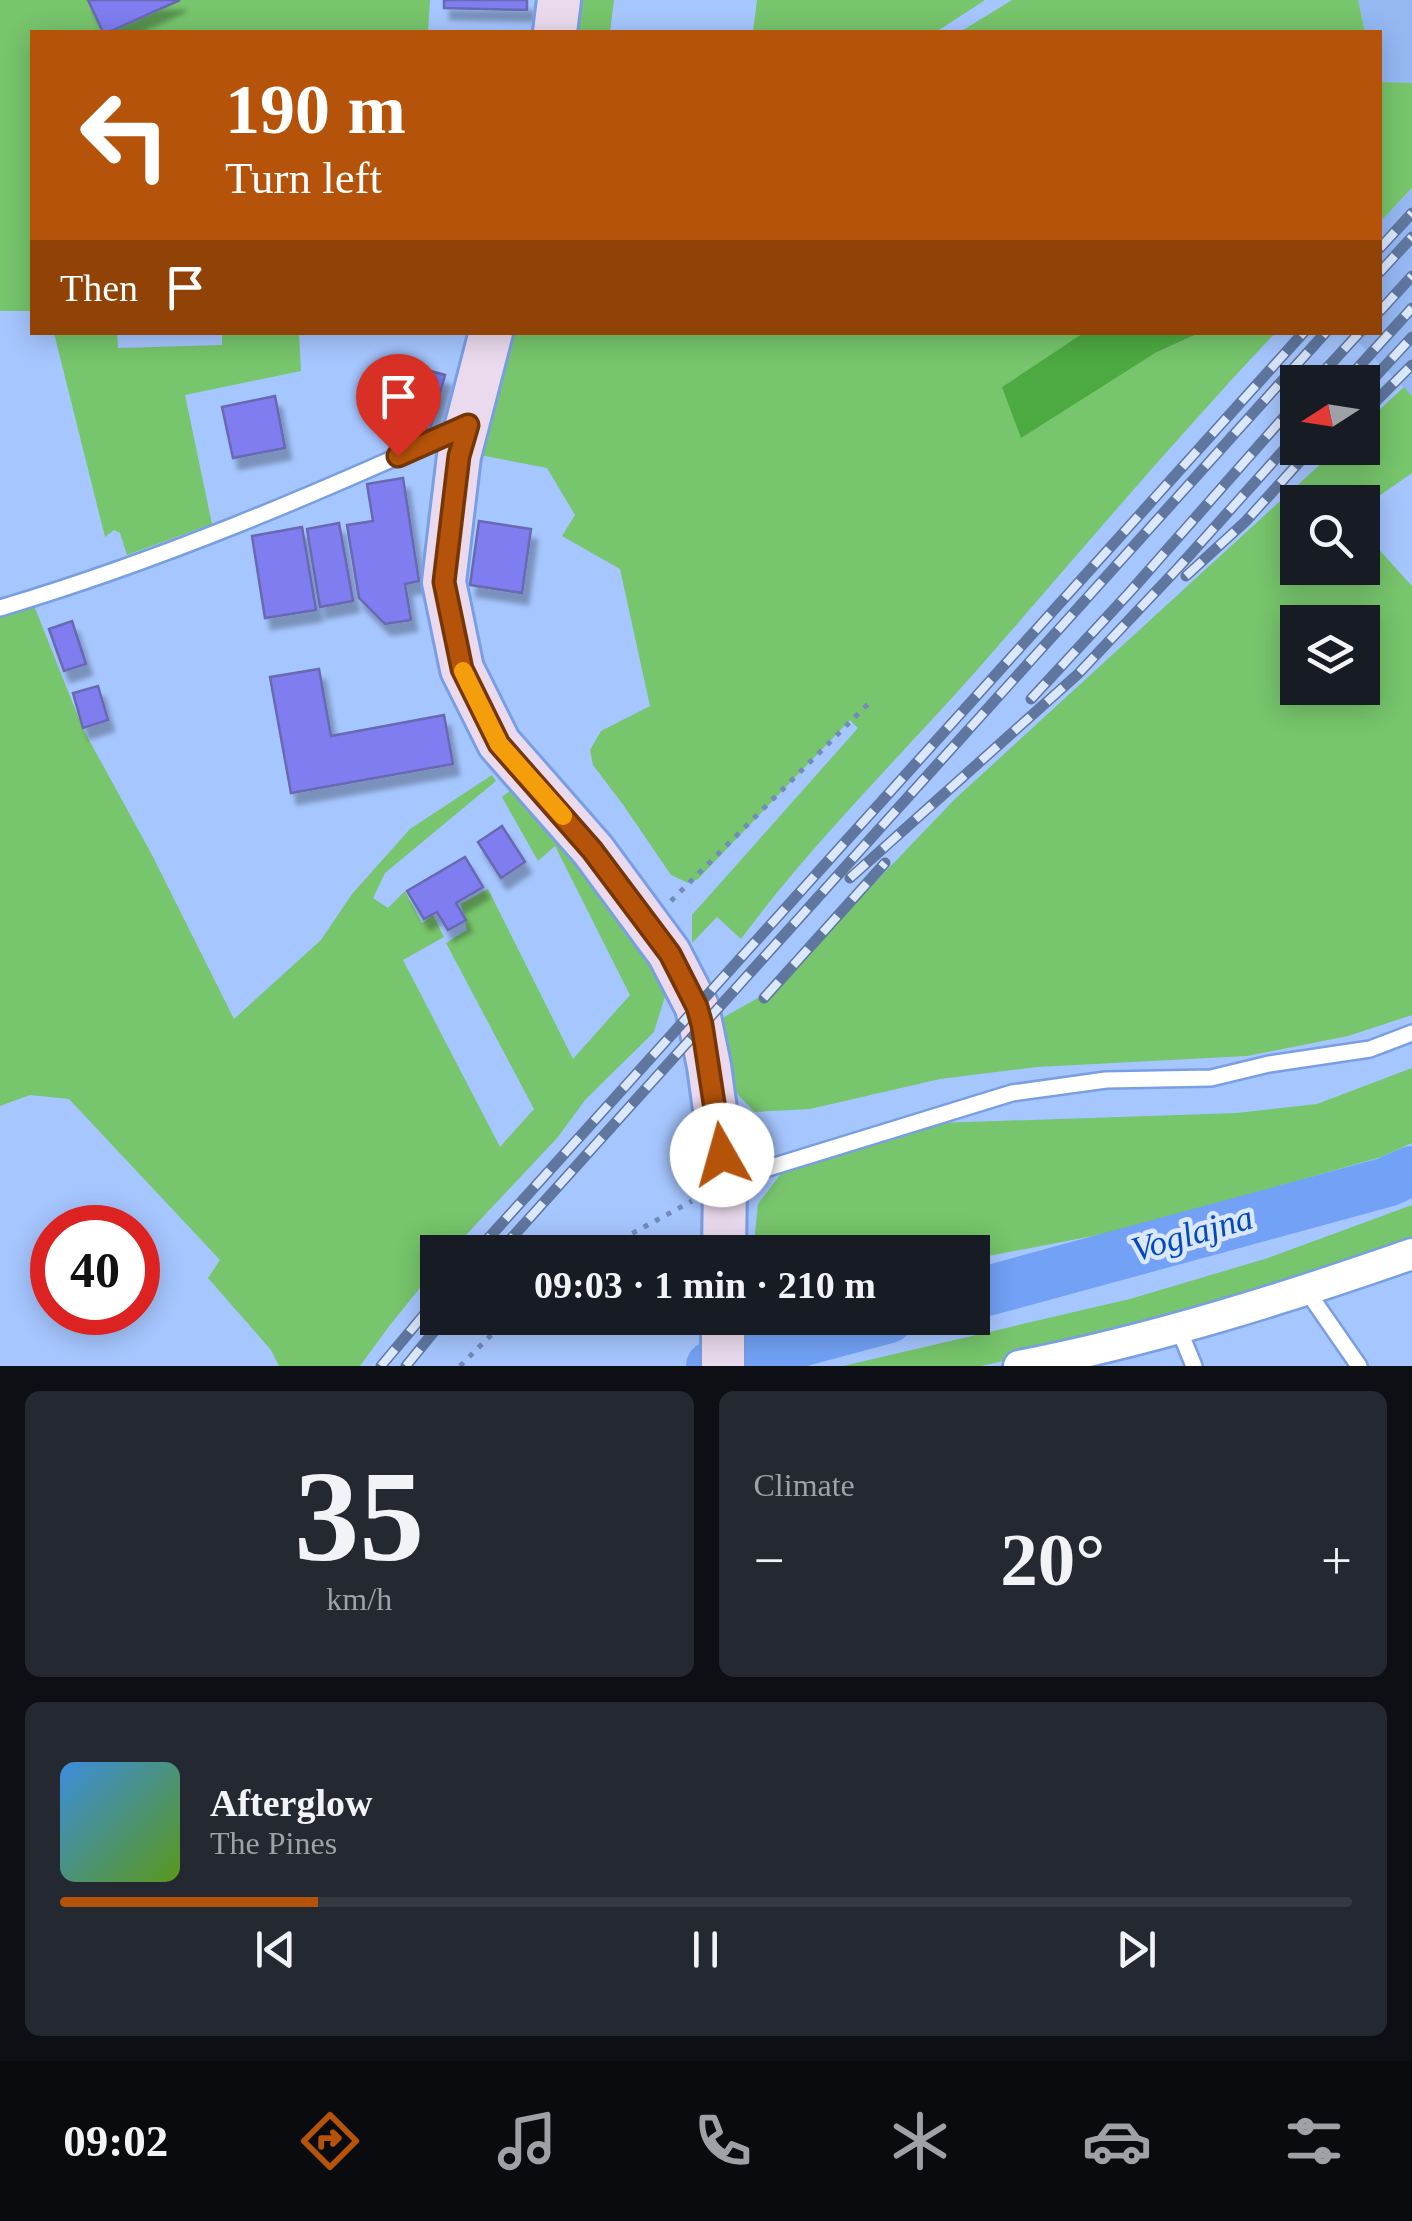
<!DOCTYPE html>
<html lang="en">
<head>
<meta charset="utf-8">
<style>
	body { margin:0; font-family:"Times New Roman",serif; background:#242831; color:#f1f3f6; height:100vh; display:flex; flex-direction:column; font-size:38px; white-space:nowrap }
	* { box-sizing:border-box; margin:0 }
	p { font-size:32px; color:#9ea1a6 }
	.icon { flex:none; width:55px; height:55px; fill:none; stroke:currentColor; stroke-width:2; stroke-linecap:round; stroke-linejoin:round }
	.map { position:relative; height:1366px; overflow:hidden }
	.details { display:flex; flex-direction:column; gap:25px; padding:25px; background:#0d0f14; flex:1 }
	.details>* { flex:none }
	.guide { position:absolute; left:30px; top:30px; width:1352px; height:305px; border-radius:0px; box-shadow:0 5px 25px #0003; background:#b45309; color:#fff; overflow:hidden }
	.needle { width:65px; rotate:258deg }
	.controls { position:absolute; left:1280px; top:365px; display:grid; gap:20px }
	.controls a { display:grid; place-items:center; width:100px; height:100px; border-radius:0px; background:#171b24; box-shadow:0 5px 25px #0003; font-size:50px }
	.speed { position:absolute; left:30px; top:1205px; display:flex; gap:20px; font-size:50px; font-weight:700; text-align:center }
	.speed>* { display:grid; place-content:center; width:130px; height:130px; border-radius:50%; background:#171b24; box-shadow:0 5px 25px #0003; line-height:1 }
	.speed .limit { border:15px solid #d22; background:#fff; color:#111 }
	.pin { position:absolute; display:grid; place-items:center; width:85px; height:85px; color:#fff; margin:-102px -42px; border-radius:50% 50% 50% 0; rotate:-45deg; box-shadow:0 0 10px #0007 }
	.pin .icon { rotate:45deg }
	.me { position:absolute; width:110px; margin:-55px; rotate:353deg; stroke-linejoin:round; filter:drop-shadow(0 0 8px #0008) }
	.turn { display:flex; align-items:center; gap:35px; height:210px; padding:0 30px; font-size:45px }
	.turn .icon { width:130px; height:130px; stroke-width:2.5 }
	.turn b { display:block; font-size:70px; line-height:85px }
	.then { display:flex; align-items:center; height:95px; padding:0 30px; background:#0003; gap:20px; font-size:38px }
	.big { font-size:75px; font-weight:700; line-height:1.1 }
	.details .widget { flex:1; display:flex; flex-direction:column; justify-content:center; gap:15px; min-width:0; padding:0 35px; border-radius:15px; background:#242831 }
	.details .dial { align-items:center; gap:0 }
	.dial b { font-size:130px; line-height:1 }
	.song { display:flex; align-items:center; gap:30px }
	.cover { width:120px; height:120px; border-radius:15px; background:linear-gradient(135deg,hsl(210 70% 55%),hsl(90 70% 35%)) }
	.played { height:10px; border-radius:5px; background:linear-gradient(90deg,#b45309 20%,#363941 20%) }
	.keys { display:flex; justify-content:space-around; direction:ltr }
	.heat { display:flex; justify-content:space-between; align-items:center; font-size:55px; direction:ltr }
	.details .tiles { flex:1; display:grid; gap:25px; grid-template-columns:1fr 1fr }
	.widget:last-child { grid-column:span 2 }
	.trip { position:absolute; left:420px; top:1235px; width:570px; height:100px; border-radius:0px; background:#171b24; box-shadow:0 5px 25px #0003; font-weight:700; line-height:100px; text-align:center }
	.dock { display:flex; height:160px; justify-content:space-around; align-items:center; background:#090b0e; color:#9ea1a6 }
	.dock .icon { width:70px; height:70px }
	.dock .selected { color:#b45309 }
	.dock b { font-size:45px; color:#f1f3f6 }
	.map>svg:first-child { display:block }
	.built { fill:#95b8f3 }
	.green { fill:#77c56c; fill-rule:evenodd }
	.forest { fill:#4da941 }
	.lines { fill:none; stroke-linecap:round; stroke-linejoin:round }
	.river { stroke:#72a1f5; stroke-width:50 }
	.building { fill:#7f7df0; stroke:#6769b0; stroke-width:2.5; filter:url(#shadow) }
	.lane-casing { stroke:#789ee3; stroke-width:20 }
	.street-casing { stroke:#789ee3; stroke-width:35 }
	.secondary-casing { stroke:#789ee3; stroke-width:48 }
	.path { stroke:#728bb9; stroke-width:5; stroke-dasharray:5 8; stroke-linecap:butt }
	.lane { stroke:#fff; stroke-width:15 }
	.street { stroke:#fff; stroke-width:30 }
	.secondary { stroke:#ebdaee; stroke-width:42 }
	.rail-casing { stroke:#5f769e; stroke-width:11 }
	.rail { stroke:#dae7fd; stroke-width:8; stroke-dasharray:22; stroke-linecap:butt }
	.route-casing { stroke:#753606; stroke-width:25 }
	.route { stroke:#b45309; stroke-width:18 }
	.slow { stroke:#f59e0b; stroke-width:18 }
	.labels { text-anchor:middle; stroke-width:9; stroke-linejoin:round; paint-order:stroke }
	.water-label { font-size:35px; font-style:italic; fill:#034ac2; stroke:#dae7fd }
</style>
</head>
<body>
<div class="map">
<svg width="1412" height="1366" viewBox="0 0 1412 1366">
	<defs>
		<filter id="shadow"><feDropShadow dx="6" dy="11" stdDeviation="2.5" flood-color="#0004"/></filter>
	</defs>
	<rect width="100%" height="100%" fill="#a6c6ff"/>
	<g class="built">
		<polygon points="1358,0 1412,0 1412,83 1380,82 1380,32 1365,32"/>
		<polygon points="1412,189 1412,396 1349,333 1380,332 1380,222"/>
	</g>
	<g class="green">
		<polygon points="0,0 430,0 428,32 32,32 32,311 0,311"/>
		<polygon points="578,0 614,0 610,32 573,32"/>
		<polygon points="757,0 985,0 936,32 753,32"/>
		<polygon points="1012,0 1358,0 1365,32 960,32"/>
		<polygon points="1380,82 1412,83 1412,188 1380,222"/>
		<polygon points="54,333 117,333 118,348 222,345 222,333 299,333 301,371 185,395 212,524 127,555 120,533 114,530 105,537"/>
		<path d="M507,333H1085L1002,387L1155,353L1199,333H1275C1172,442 1076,557 977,670C898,759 812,843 741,939L717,917L692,943V915L858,728L850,720L698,879L688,883L671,875L624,806L593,765L590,750L601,731L650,706L620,569L562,536L575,515L547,468L480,455Z"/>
		<path d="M1404,387L1412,396V473L1369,503L1363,518L1362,502H1298V568H1362L1363,532L1412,586V1015L1348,1036L1247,1056L1037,1067L940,1079L810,1109L755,1112L738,1095L729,1070L719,1020L772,990L955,799L1338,448H1362L1363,425ZM1298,622H1362V688H1298Z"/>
		<polygon points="33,603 83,729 151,853 234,1019 321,940 352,894 410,829 492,775 496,781 385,873 373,898 388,908 405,891 422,923 433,915 444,937 403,960 500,1147 534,1109 446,943 467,930 461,904 488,889 573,1059 630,995 555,846 538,861 502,797 516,786 612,899 667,990 654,1032 585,1100 558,1137 450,1252 438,1252 437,1267 390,1325 360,1366 279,1366 271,1350 208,1278 220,1260 69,1099 30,1095 0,1106 0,613"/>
		<polygon points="1412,1068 1412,1143 1381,1157 1124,1230 973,1259 972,1252 753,1252 758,1204 780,1175 804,1153 938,1123 1237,1113 1317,1104"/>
		<polygon points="1412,1205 1412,1244 1135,1333 981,1366 843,1366 1130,1299 1268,1258"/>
	</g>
	<polygon class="forest" points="1085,332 1199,333 1155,353 1021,438 1002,387"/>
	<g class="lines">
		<g class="river">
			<polyline points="972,1295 1387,1182 1412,1171"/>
			<polyline points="711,1366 889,1318"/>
		</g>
	</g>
	<g class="building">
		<polygon points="88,0 180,0 109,32 103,32"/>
		<polygon points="444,0 527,0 527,10 444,8"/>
		<polygon points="386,359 445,375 430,430 396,421 402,398 377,391"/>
		<polygon points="275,396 285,448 233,458 222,407"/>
		<polygon points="403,478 419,581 405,584 411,620 385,624 359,598 347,525 373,521 367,484"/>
		<polygon points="479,521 531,529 522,593 470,585"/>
		<polygon points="339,523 353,601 320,607 307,529"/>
		<polygon points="302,527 316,610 265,618 252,536"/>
		<polygon points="72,621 86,664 64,671 49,629"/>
		<polygon points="319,669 331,736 444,715 453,764 291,793 270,677"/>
		<polygon points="98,686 108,720 83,728 73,693"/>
		<polygon points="502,826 525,862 501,878 478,842"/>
		<polygon points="465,857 483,887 456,903 466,920 448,930 437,912 424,919 407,891"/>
	</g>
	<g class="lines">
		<g class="lane-casing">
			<g id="lane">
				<path d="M0,608C158,561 309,497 459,429"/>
				<polyline points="729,1180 1012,1093 1106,1080 1211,1078 1269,1064 1370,1049 1412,1033"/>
				<polyline points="1307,1291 1359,1366"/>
				<polyline points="1178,1327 1194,1366"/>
			</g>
		</g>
		<g class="street-casing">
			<path id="street" d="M1019,1366C1152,1340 1283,1299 1412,1254"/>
		</g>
		<g class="secondary-casing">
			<g id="secondary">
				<polyline points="555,32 559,0"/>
				<polyline points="491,332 459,456 444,582 462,669 499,743 593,850 669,953 697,1007 709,1066 725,1182 724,1252"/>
				<polyline points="723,1366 723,1318"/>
			</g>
		</g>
		<g class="path">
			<polyline points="671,901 873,699"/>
			<polyline points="598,1252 692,1201"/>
			<polyline points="460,1366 508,1318"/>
		</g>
		<use href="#lane" class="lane"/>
		<use href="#street" class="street"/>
		<use href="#secondary" class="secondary"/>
		<g class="rail-casing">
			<g id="rail">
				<polyline points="1380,248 1412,213"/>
				<polyline points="1380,272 1412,237"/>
				<polyline points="1380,311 1412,276"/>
				<polyline points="1314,382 1360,332"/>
				<polyline points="1345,382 1412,308"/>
				<polyline points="1362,391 1412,337"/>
				<polyline points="1362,415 1412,365"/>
				<polyline points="1186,576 1246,521 1312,448"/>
				<polyline points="1031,699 1129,593 1298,401"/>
				<polyline points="850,878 1078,674 1178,568 1298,434"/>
				<polyline points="764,998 885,863"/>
				<polyline points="476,1252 1304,332"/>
				<polyline points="499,1252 1326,332"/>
				<polyline points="381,1366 438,1298"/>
				<polyline points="406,1366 445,1318"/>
			</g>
		</g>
		<use href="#rail" class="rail"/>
	</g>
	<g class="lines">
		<g class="route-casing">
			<polyline id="route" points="398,456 468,425 459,456 444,582 462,669 499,744 592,850 670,954 697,1007 702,1025 722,1155"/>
		</g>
		<use href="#route" class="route"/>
		<polyline class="slow" points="463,671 499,744 563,816"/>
	</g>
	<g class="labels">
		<g class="water-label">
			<text transform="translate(1192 1233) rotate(-16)" y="12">Voglajna</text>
		</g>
	</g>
</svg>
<div class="controls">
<a><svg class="needle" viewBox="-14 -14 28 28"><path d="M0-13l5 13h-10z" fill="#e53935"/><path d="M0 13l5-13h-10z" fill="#9ea1a6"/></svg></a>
<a><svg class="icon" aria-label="search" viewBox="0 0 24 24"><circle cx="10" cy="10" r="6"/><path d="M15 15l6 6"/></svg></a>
<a><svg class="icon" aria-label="layers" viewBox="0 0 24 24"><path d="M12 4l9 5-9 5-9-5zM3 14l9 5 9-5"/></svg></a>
</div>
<div class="speed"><div class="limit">40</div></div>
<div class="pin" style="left:398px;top:456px;background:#d93025"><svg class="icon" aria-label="arrive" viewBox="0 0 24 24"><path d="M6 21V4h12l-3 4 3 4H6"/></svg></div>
<svg class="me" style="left:722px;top:1155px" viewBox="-20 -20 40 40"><circle r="19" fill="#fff"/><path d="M0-13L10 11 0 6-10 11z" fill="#b45309"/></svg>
<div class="trip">09:03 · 1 min · 210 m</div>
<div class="guide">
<div class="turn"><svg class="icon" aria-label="left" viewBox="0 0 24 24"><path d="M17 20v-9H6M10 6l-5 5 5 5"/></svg><div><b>190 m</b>Turn left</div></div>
<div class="then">Then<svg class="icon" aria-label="arrive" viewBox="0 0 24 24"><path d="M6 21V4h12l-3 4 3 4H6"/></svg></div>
</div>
</div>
<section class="details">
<div class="tiles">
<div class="widget dial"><b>35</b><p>km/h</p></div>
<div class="widget"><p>Climate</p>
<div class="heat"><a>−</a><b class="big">20°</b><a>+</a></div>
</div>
<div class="widget">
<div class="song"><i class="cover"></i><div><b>Afterglow</b><p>The Pines</p></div></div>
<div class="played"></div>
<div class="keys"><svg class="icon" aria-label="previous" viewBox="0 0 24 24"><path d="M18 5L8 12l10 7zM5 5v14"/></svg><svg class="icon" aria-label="pause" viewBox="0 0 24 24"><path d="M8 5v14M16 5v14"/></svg><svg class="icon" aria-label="next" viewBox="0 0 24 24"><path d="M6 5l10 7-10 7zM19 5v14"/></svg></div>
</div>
</div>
</section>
<nav class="dock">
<b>09:02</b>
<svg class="icon selected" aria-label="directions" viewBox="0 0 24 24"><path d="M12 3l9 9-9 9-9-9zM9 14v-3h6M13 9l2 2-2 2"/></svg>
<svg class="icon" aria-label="music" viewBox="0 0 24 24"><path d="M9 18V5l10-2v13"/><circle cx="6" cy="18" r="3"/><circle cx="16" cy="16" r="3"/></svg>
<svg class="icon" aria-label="phone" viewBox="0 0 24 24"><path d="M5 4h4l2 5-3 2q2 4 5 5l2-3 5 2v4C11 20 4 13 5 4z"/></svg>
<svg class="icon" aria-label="climate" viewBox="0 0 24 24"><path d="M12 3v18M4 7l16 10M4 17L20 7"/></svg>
<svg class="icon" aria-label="car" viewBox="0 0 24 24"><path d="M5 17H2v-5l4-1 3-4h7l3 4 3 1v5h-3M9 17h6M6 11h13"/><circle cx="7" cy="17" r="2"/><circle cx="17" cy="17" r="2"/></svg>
<svg class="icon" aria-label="filters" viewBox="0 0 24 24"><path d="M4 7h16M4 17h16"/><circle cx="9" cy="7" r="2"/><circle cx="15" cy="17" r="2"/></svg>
</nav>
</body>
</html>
